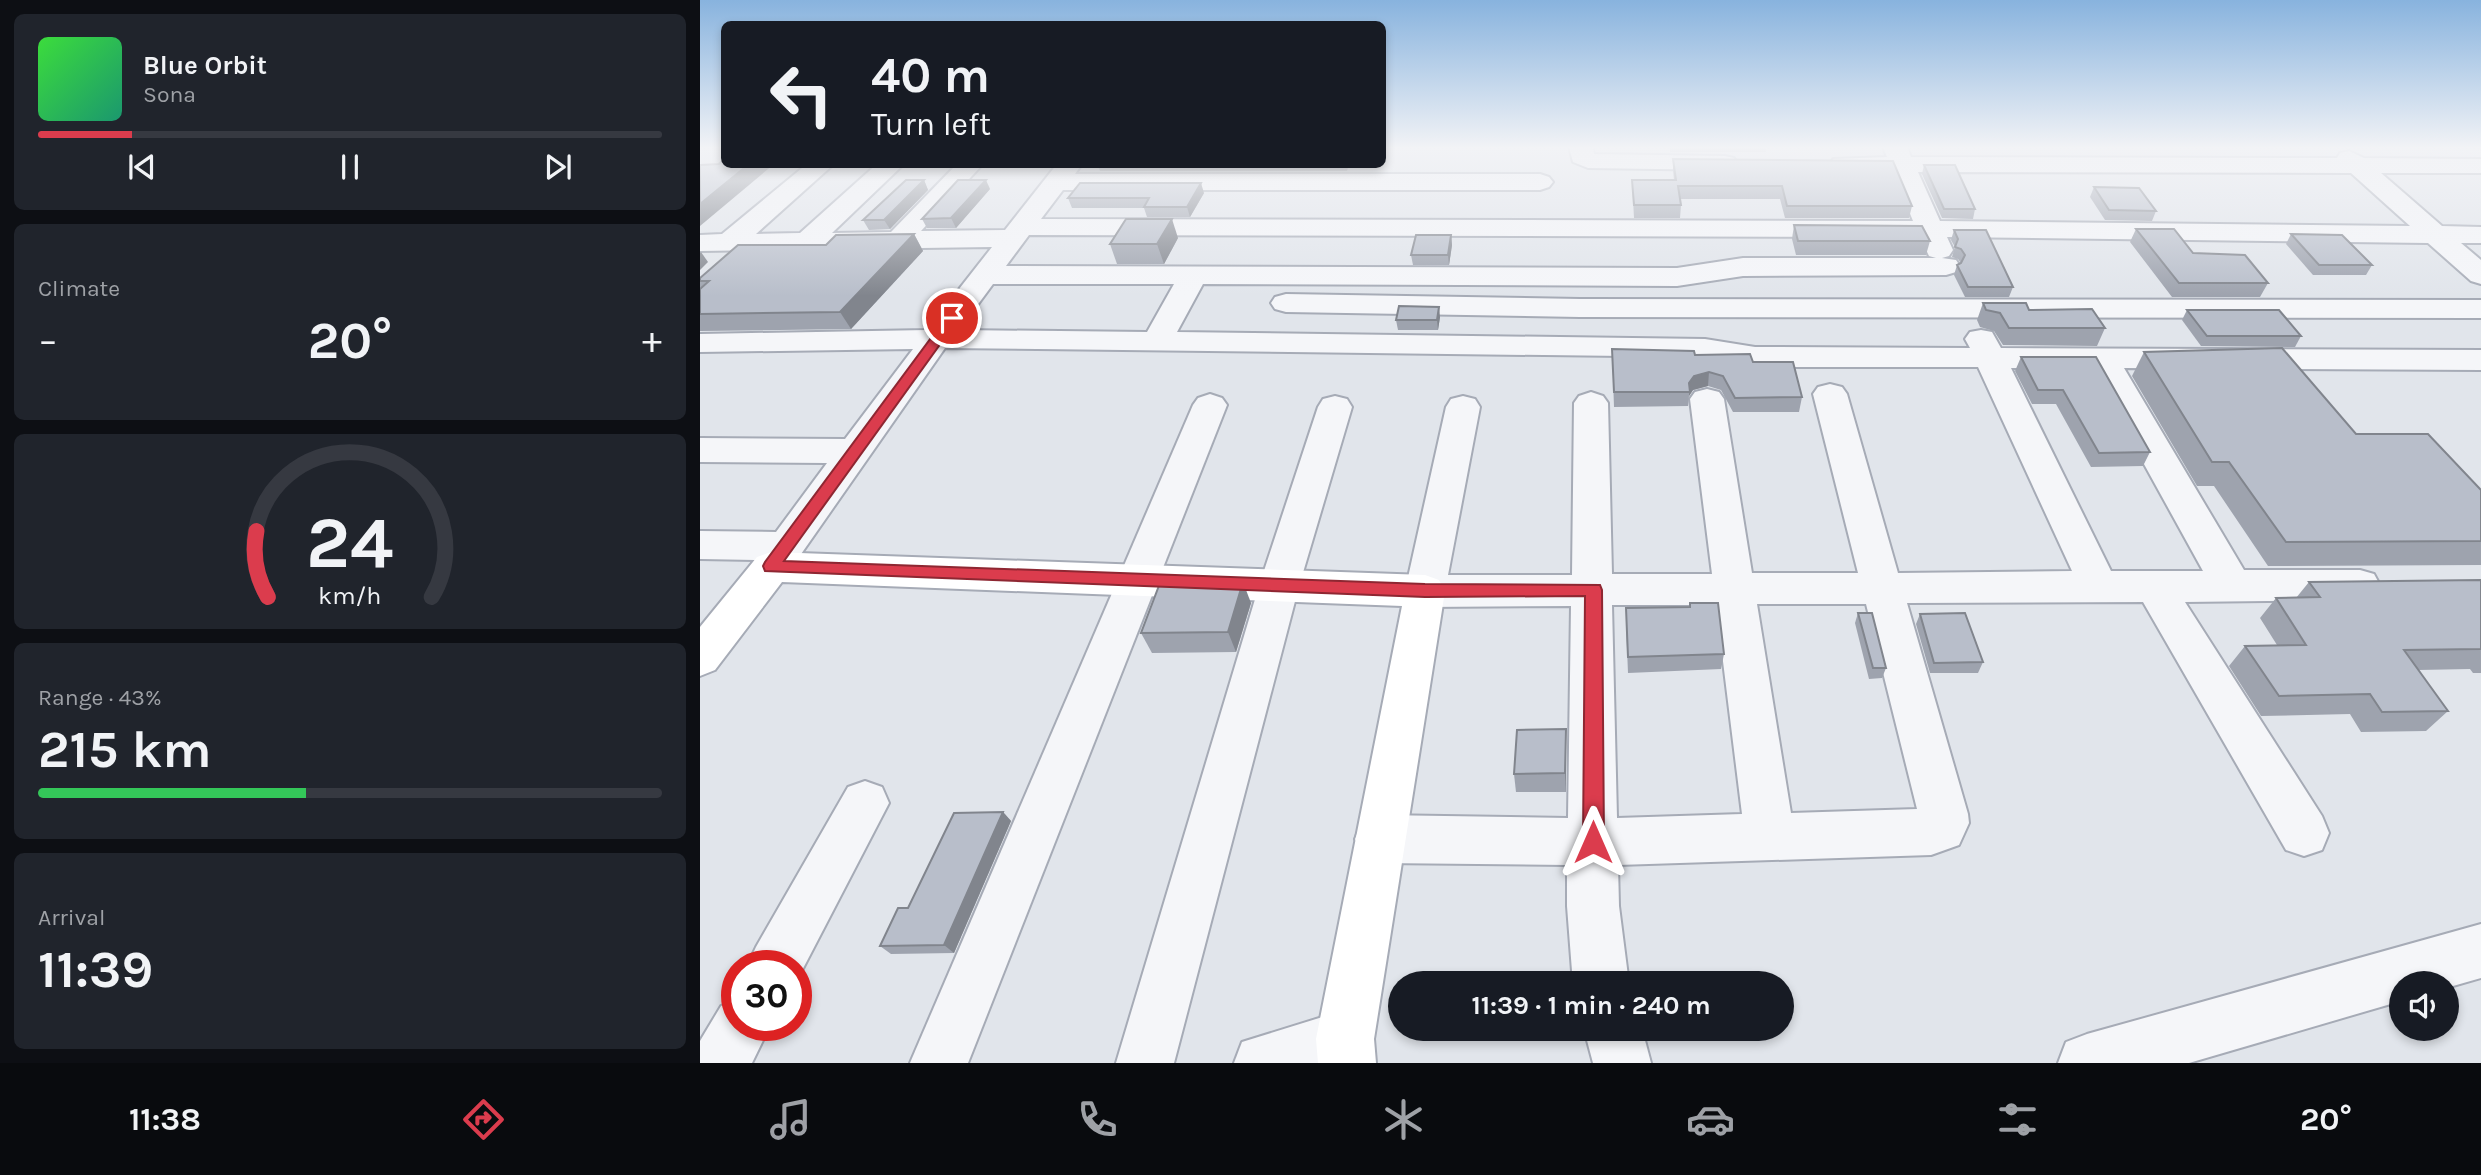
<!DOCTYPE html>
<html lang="en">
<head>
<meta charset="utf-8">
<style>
	body { margin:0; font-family:Karla,sans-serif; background:#20242c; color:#f1f3f6; height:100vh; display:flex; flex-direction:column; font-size:26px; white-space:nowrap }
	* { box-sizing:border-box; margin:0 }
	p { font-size:23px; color:#9ea1a6 }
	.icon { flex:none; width:38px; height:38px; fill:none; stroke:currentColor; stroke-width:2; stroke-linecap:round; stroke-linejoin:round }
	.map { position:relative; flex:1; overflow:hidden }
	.panel { display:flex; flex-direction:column; gap:14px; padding:14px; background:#0d0f14; width:700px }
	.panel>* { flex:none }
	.hud { position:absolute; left:21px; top:21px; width:665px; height:147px; border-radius:10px; box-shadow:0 4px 10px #0003; background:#171b24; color:#f1f3f6; overflow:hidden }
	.buttons { position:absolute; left:1689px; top:971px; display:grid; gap:14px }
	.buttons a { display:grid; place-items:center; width:70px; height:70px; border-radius:50%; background:#171b24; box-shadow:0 4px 10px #0003; font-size:35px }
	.speed { position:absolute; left:21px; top:950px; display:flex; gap:14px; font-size:35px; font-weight:700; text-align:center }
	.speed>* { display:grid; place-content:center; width:91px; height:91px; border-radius:50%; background:#171b24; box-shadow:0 4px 10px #0003; line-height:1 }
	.speed .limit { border:10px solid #d22; background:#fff; color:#111 }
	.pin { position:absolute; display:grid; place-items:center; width:60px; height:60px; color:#fff; margin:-30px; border:4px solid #fff; border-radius:50%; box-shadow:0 2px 7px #0007 }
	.me { position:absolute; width:77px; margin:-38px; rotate:0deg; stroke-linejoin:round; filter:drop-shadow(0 0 5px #0008) }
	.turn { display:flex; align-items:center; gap:24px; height:147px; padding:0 35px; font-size:32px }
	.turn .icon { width:91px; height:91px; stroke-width:2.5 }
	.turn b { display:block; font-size:49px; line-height:60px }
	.big { font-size:52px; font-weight:700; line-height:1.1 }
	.panel .card { flex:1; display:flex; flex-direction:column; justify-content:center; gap:10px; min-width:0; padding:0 24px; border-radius:10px; background:#20242c }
	.panel .dial { align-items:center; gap:0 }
	.dial svg { height:182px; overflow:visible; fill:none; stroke:#363941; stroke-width:7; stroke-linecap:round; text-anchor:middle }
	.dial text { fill:#f1f3f6; stroke:none }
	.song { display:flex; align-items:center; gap:21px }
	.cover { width:84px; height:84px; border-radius:10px; background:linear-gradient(135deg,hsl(120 70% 55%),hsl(160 70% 35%)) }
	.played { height:7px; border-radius:4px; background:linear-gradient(90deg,#db3c4d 15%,#363941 15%) }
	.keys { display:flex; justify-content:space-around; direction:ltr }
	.heat { display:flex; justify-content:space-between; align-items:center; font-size:38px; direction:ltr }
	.charge { height:10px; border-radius:5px; background:linear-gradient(90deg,#34c759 43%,#363941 0) }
	.trip { position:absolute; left:688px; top:971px; width:406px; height:70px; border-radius:35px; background:#171b24; box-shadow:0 4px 10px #0003; font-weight:700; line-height:70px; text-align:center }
	.menu { display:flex; height:112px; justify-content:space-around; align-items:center; background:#090b0e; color:#9ea1a6 }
	.menu .icon { width:49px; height:49px }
	.menu .on { color:#db3c4d }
	.menu b { font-size:32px; color:#f1f3f6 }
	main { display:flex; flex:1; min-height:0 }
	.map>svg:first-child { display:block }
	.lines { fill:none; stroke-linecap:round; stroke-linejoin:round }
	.street-casing { stroke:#a6abb6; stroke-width:4 }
	.secondary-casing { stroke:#a6abb6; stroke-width:4 }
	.street { fill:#f5f6f9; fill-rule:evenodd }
	.secondary { fill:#fff; fill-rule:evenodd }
	.wall { fill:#9ea3ae }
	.shaded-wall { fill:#81858d }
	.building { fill:#b8beca; stroke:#81858d; stroke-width:2 }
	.route { fill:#db3c4d; stroke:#8e2732; stroke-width:2 }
</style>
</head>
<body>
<main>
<section class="panel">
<div class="card">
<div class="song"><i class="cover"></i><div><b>Blue Orbit</b><p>Sona</p></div></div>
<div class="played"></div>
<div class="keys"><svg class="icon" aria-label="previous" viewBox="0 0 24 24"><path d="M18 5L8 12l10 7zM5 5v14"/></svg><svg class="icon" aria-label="pause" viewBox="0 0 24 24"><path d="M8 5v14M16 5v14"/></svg><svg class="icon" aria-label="next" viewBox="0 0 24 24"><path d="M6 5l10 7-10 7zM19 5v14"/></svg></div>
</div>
<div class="card"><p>Climate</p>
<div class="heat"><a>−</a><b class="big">20°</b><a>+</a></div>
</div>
<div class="card dial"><svg viewBox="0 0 100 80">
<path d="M14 69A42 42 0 1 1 86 69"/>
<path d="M14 69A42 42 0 0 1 9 40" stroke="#db3c4d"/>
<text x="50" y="56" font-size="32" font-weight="700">24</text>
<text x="50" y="72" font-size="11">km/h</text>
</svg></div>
<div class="card"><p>Range · 43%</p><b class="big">215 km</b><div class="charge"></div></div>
<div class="card"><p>Arrival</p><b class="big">11:39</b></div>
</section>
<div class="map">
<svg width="1781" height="1063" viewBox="0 0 1781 1063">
	<rect width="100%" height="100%" fill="#e1e5eb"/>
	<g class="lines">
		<g class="street-casing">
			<g id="street">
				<polygon points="869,147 893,147 894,154 1025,156 1034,158 1037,163 1034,168 1025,170 888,168 873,162"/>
				<path d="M1183,147H1207L1211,157L1637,158L1640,153L1649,151L1664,158L1781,159V173H1681L1742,226L1781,227V243H1761L1781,260V284L1771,281L1728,243L1247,237L1253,250L1249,256L1242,258L1256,260L1260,266L1256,272L1246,275L1043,276L977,286L503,284L477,332L1005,339L1055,347L1270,348L1265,339L1270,332L1281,330L1292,332L1301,348L1781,350V370L1424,368L1544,570H1660L1674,574L1680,585L1674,596L1660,600L1485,602L1622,816L1629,833L1622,850L1604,856L1586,850L1443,602L1207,603L1268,814L1269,823L1259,845L1231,855L918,865L919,906L929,984H873L867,906V865L680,863L662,856L655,839L662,822L680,815L868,818L871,606L725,607L711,602L705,591L746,407L751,399L763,396L775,399L780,407L748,575H872L874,403L879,396L891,392L903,396L908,403L912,574H1012L990,399L995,392L1007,389L1019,392L1024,399L1052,573H1158L1113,394L1118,387L1130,384L1142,387L1147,394L1198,573L1372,571L1278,367H1055L1005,357L245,348L85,577L71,582L57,577L51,567L55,560L0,559V531L76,532L127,463L0,462V438L145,439L213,349L0,352V334L227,330L292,247L0,251V235L22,234L107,164H134L56,234L100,233L177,164H204L132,233L191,232L257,164H283L221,231L305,230L357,164H382L375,174H840L849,177L853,182L849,187L840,190H363L341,219L1213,221L1193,171L1133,169L1130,164L1133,159L1187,157ZM1218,172L1651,173L1710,226L1240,221ZM329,235L1220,237L1229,256L1236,258H1043L977,268L306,266ZM293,284H474L447,332L259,330ZM1311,368H1391L1503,571H1411ZM1057,604H1166L1217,809L1091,813ZM912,605H1016L1042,814L917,818Z"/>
				<polygon points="586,294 880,299 1781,300 1781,318 880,317 586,312 575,309 571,303 575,297"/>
				<polygon points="510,394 522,398 527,405 268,1063 210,1063 493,405 498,398"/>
				<polygon points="635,396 647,399 652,407 599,586 474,1063 416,1063 559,586 618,407 623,399"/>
				<polygon points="165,781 182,787 189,803 96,982 96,966 47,966 56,947 148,787"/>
				<polygon points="1781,924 1781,978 1746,988 1746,984 1701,984 1701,1001 1489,1063 1358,1063 1366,1042 1387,1034"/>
				<polygon points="37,999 37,1026 70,1026 52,1063 0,1063 0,1041 21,1006"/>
				<polygon points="645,1010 665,1019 674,1039 665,1059 657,1063 534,1063 542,1042"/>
				<polygon points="884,1029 942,1029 951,1063 893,1063"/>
			</g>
		</g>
		<g class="secondary-casing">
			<polygon id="secondary" points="71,552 725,575 739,580 745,591 674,1039 676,1063 618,1063 616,1039 702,606 82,582 15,670 0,676 0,627 57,557"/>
		</g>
		<use href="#street" class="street"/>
		<use href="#secondary" class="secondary"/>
	</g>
	<g class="wall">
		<polygon points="24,147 24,158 18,148"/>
		<polygon points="970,147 1067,147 1066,152 970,152"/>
		<polygon points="973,159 1212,206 1209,218 1085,218 1080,199 980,199 981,205 980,218 934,218 932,180 974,180 973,171"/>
		<polygon points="397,164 649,164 647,171 400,171"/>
		<polygon points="1224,165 1275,209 1273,219 1242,218 1222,174"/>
		<polygon points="224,180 228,190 190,229 169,230 163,220"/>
		<polygon points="1394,187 1456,211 1452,221 1405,220 1390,197"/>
		<polygon points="290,189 256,228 227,228 222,219"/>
		<polygon points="504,193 490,217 447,217 444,208 372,208 368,198"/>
		<polygon points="1094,225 1230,241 1226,255 1096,255 1092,239"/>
		<polygon points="1436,229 1493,253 1568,283 1560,297 1472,297 1430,242"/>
		<polygon points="1254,230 1313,287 1309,297 1265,297 1254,275 1257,265 1261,263 1258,259 1252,257 1255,247 1251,240"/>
		<polygon points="214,234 223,251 151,329 0,331 0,278 126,245"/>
		<polygon points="1591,234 1672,265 1666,275 1613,275 1586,244"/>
		<polygon points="751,235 752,245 749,265 713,265 711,255"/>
		<polygon points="478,238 464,264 417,264 410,244"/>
		<polygon points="1283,303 1405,328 1397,346 1303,345 1294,331 1280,327 1277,320"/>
		<polygon points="1487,310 1601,336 1595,347 1501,346 1482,320"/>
		<polygon points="740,317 738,330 698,330 696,320"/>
		<polygon points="912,349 995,355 1053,362 1102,397 1099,412 1033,412 1021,390 1008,386 993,390 989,396 988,406 914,407"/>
		<polygon points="1444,352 1656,434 1781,490 1781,565 1568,566 1514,486 1497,486 1432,376"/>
		<polygon points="1321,357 1450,452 1443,466 1391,467 1356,404 1332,404 1315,371"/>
		<polygon points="1781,580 1781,673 1773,673 1770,669 1718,670 1748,711 1726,731 1661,732 1650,714 1561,716 1529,666 1545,646 1577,645 1560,618 1576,598 1596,598 1609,582"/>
		<polygon points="551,603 536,652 452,653 441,633"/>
		<polygon points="990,603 1024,654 1021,669 928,673 926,624 926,608 990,607"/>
		<polygon points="1158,613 1186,668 1182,678 1169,679 1155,623"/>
		<polygon points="1220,614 1283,662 1278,673 1230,673 1216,624"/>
		<polygon points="866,749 866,792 816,792 814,774"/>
		<polygon points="303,812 311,821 254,953 191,954 180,946 208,908"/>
	</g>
	<g class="shaded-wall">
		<polygon points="49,164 74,164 0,226 0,204"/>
		<polygon points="224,180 228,190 190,229 184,220"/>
		<polygon points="286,180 290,189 256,228 251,218"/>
		<polygon points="501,183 504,193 490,217 487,207"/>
		<polygon points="472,219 478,238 464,264 457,244"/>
		<polygon points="214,234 223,251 151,329 140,312"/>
		<polygon points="751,235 752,245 749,265 748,255"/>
		<polygon points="1,252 8,262 0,270 0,253"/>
		<polygon points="739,307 740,317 738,330 737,320"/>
		<polygon points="1009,372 1008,386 993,390 989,396 989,383 994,376"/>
		<polygon points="543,582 551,603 536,652 528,632"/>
		<polygon points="866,729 866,792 865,773"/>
		<polygon points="303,812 311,821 254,953 244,945"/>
	</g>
	<g class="building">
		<polygon points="24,159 24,164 49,164 0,204 0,165 19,164"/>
		<polygon points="973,159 1193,161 1212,206 1087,206 1082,186 978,186 981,205 934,205 932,180 976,180"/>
		<polygon points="1224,165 1255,165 1275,209 1244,209"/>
		<polygon points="206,180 224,180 184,220 163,220"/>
		<polygon points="258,180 286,180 251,218 222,219"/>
		<polygon points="380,183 501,183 487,207 444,207 449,198 368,198"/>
		<polygon points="1394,187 1439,188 1456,211 1409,210"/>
		<polygon points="426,219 472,219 457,244 410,244"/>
		<polygon points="1094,225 1222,226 1230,241 1098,241"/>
		<polygon points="1436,229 1474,229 1493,253 1545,255 1568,283 1479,283"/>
		<polygon points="1254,230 1286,230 1313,287 1268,287 1257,265 1261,263 1265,255 1261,249 1255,247 1258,239"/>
		<polygon points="214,234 140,312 0,314 0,289 9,281 0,281 0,278 38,245 126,245 136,235"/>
		<polygon points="1591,234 1642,235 1672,265 1619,265"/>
		<polygon points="716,235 751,235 748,255 711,255"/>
		<polygon points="1283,303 1326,303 1329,310 1392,309 1405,328 1309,328 1300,313 1286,310"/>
		<polygon points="699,306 739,307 737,320 696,320"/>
		<polygon points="1487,310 1579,310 1601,336 1507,336"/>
		<polygon points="1582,348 1656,434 1728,434 1781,490 1781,541 1586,542 1529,462 1512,462 1444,352"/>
		<polygon points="912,349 994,351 995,355 1050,354 1053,362 1093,362 1102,397 1035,398 1023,376 1009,372 994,376 989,383 990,392 914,392"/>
		<polygon points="1321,357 1396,357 1450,452 1399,453 1363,390 1338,390"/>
		<polygon points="1781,580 1781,649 1704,650 1748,711 1682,712 1670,694 1579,696 1545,646 1606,645 1576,598 1620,597 1609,582"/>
		<polygon points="543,582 528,632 441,633 460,583"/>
		<polygon points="990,603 1018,603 1024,654 928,657 926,608 990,607"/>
		<polygon points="1158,613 1172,613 1186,668 1173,668"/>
		<polygon points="1265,613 1283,662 1234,663 1220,614"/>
		<polygon points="866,729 865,773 814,774 817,730"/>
		<polygon points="303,812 244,945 180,946 198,908 208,908 254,813"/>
	</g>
	<linearGradient id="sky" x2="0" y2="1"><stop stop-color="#88b3de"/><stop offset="0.5" stop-color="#f2f3f6"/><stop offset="1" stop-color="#f2f3f6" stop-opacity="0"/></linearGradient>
	<rect width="1781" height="296" fill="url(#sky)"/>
	<polygon class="route" points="252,314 259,318 84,561 725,584 900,585 902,590 904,842 901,849 893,852 886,849 883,842 885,596 725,597 65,571 63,566 65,562 248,315"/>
</svg>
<div class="buttons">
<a><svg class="icon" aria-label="sound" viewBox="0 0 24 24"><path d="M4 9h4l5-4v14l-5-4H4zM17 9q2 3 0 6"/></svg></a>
</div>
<div class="speed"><div class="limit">30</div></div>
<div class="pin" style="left:252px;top:318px;background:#d93025"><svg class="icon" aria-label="arrive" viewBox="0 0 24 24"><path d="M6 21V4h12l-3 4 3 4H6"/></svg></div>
<svg class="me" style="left:893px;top:842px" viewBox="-20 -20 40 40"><path d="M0-17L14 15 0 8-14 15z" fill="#db3c4d" stroke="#fff" stroke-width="4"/></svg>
<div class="trip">11:39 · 1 min · 240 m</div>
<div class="hud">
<div class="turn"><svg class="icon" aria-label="left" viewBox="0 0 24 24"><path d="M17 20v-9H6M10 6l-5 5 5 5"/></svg><div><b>40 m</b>Turn left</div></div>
</div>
</div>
</main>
<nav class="menu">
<b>11:38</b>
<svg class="icon on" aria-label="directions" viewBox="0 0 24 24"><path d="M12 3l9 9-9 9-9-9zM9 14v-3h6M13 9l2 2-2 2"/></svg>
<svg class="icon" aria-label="music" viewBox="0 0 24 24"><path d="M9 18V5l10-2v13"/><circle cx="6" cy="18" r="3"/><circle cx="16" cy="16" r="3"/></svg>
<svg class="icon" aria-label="phone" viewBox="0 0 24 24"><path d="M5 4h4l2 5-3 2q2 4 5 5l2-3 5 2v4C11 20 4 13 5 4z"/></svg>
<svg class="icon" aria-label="climate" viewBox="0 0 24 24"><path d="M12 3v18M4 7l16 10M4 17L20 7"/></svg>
<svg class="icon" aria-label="car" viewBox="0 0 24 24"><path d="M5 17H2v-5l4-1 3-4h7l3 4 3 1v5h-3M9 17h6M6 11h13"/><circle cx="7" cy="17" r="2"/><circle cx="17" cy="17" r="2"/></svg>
<svg class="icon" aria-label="filters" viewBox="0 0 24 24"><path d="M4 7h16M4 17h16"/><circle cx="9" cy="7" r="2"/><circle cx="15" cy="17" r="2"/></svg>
<b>20°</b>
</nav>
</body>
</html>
